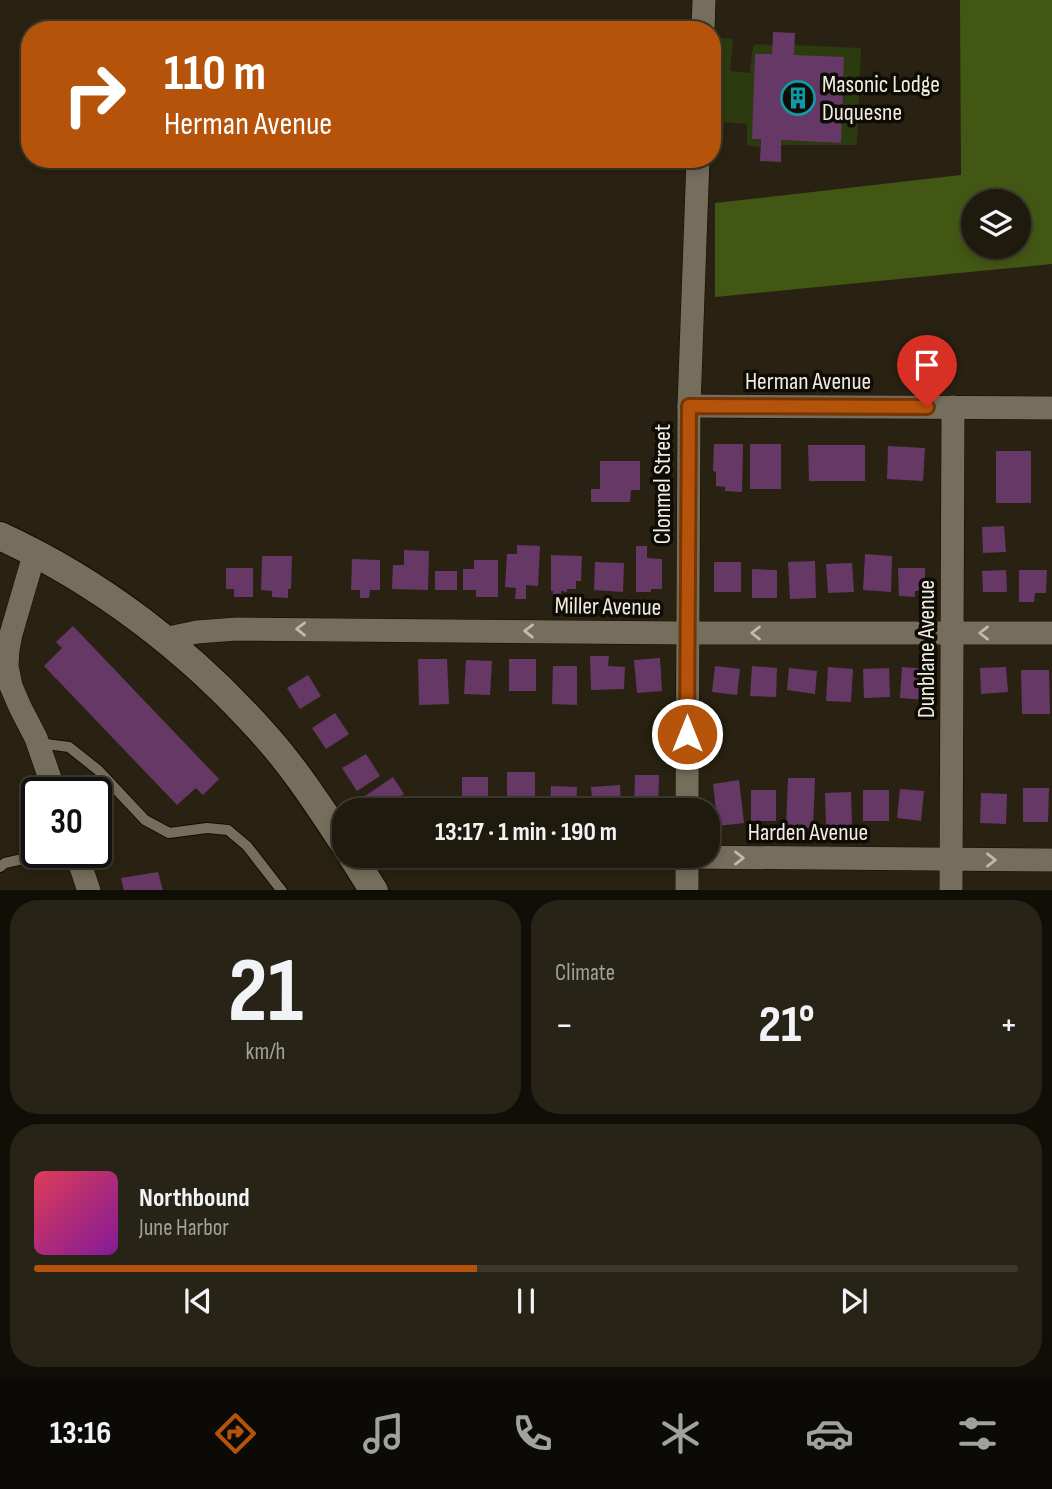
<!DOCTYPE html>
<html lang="en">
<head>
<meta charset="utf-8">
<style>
	body { margin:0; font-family:"Sofia Sans Condensed",sans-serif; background:#272317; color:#f1f3f6; height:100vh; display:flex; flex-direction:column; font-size:26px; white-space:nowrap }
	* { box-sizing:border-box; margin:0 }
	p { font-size:23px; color:#a1a19e }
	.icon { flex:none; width:38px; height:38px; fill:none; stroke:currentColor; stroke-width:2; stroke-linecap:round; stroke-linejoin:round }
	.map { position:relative; height:890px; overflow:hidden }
	.side { display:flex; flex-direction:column; gap:10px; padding:10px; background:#110e08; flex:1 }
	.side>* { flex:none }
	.hud { position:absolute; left:21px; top:21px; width:700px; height:147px; border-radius:28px; box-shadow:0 4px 10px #0003,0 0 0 2px #3c382e; background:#b45309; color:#fff; overflow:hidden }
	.controls { position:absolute; left:961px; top:189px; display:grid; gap:14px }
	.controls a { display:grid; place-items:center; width:70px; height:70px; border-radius:50%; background:#1f1a0e; box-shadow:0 4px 10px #0003,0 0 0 2px #3c382e; font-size:35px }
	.speed { position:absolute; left:21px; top:777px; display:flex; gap:14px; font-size:35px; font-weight:700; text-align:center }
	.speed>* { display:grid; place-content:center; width:91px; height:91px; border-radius:50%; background:#1f1a0e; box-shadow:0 4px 10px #0003,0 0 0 2px #3c382e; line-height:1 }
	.speed .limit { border:4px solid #111; border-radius:10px; background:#fff; color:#111 }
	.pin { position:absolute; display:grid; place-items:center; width:60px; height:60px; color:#fff; margin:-72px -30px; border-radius:50% 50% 50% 0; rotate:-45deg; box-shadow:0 0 7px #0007 }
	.pin .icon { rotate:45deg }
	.me { position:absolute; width:77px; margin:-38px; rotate:0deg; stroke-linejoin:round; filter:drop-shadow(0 0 5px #0008) }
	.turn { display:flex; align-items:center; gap:24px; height:147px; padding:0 28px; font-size:32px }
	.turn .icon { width:91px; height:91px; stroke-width:2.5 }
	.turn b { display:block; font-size:49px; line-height:60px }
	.big { font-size:52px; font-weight:700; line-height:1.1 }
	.side .card { flex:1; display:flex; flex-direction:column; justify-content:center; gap:10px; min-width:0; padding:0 24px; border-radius:28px; background:#272317 }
	.side .dial { align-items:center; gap:0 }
	.dial b { font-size:91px; line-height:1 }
	.song { display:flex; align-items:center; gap:21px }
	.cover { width:84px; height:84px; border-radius:10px; background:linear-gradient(135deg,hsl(350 70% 55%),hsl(290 70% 35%)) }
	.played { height:7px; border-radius:4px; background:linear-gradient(90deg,#b45309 45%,#3c382e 45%) }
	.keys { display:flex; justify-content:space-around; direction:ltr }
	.heat { display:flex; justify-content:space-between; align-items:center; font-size:38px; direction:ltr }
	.side .tiles { flex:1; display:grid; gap:10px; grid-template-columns:1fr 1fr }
	.card:last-child { grid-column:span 2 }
	.trip { position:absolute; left:332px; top:798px; width:388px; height:70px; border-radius:28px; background:#1f1a0e; box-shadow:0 4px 10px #0003,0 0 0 2px #3c382e; font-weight:700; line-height:70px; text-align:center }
	.dock { display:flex; height:112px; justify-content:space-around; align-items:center; background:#0c0a06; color:#a1a19e }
	.dock .icon { width:49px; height:49px }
	.dock .active { color:#b45309 }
	.dock b { font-size:32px; color:#f1f3f6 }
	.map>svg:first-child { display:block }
	.green { fill:#2c3a0f }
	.forest { fill:#435715; fill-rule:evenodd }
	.building { fill:#663866 }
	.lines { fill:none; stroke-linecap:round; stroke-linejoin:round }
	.service-casing { stroke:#120b01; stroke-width:12 }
	.minor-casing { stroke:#120b01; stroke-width:24 }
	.tertiary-casing { stroke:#120b01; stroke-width:30 }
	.service { stroke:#766e5c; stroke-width:10 }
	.minor { stroke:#766e5c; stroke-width:23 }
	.tertiary { stroke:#766e5c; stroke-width:28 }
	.oneway { stroke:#c0baad }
	.route-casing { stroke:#753606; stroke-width:18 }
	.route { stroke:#b45309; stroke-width:12 }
	.labels { text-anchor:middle; stroke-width:7; stroke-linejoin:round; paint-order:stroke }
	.poi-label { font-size:24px; fill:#f1ede3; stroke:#0f0c06; text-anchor:start }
	.street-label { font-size:24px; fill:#f1ede3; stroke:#0f0c06 }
</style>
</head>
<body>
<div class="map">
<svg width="1052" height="891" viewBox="0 0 1052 891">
	<rect width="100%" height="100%" fill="#292212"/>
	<g class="green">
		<polygon points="721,38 733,39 730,71 750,73 753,46 756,44 773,45 772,54 755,54 753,139 761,139 760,147 747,145 747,124 724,122 723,142 720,146 712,144 714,43"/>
		<polygon points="794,45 861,48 857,145 781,145 781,140 840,143 794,55"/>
	</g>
	<path class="forest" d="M960,0H1052V264L715,297V203L961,175ZM973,201H1018V247H973Z"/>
	<g class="building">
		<polygon points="773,32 795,33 794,55 844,57 841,143 781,140 781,162 760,161 761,139 752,139 755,54 772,54"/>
		<polygon points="714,444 743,444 742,492 725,491 725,487 716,486 716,472 713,471"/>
		<rect x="750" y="444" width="31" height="45"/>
		<polygon points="808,445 865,445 865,481 809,481"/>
		<polygon points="888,446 925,448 923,481 887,479"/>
		<rect x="996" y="451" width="35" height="52"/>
		<polygon points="600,461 640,461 640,490 631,490 630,502 591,502 591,489 600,489"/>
		<polygon points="1004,526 1006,552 983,553 982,527"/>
		<polygon points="517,545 540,546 538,586 526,585 526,599 515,599 516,588 505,587 507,554 517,554"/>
		<polygon points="636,546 647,546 647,558 662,559 662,589 651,589 651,592 636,592"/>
		<polygon points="404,550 429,551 428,590 392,589 393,565 404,565"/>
		<polygon points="865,554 892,556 891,592 863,590"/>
		<polygon points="551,555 582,556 581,581 576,581 576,589 567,589 567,592 561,591 561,594 553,594 553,591 551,591"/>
		<polygon points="262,556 292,556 291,589 288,589 288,598 272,597 272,591 261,590"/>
		<polygon points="352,559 380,560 380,590 370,590 369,598 360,598 360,590 351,590"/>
		<polygon points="474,560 498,560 498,597 476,597 476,590 463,590 463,569 474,569"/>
		<polygon points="815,561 816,598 790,599 788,562"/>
		<polygon points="595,562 624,563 623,592 594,590"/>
		<rect x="714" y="562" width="27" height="30"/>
		<polygon points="852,563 854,592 828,593 826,564"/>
		<polygon points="226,568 253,568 253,597 234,597 234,589 226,589"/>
		<polygon points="898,568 925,568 925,591 915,591 915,597 899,596"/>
		<polygon points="752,569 777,570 777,598 752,598"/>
		<polygon points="1006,570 1007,592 983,592 982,571"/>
		<polygon points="1019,570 1047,570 1046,593 1035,593 1034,602 1019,602"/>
		<rect x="435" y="571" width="22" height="19"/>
		<polygon points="73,626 219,779 203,795 196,788 177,805 44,666 62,648 56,642"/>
		<polygon points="590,656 609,656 608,666 625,667 624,689 591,690"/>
		<polygon points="660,658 662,691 637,693 634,660"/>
		<polygon points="418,659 447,659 449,704 419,705"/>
		<rect x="509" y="659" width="27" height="32"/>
		<polygon points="466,660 492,661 490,695 464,694"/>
		<polygon points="553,666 577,666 577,705 552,704"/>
		<polygon points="715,666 740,669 737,695 712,692"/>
		<polygon points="752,666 777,668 776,697 750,696"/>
		<polygon points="828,667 853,669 851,702 826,701"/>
		<polygon points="902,667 928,669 926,700 900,698"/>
		<polygon points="1006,667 1008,692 981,694 980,668"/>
		<polygon points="789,668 817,671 815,694 787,690"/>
		<polygon points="889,668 890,697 864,698 863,669"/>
		<polygon points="1021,670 1049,670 1050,714 1022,714"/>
		<polygon points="308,675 321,696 300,709 287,688"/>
		<polygon points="335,713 349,734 326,749 312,728"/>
		<polygon points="366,754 380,776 357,791 342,768"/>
		<rect x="507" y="772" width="28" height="38"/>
		<polygon points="635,775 659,775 658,810 634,810"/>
		<polygon points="393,777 404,794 394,801 400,810 375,810 365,796"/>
		<rect x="462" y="777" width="26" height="33"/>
		<polygon points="788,778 815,778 813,828 786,827"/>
		<polygon points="739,780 744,823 718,826 713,784"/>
		<polygon points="620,785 621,810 593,810 591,787"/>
		<polygon points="551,786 577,787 576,810 550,810"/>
		<polygon points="1023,788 1049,788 1048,822 1023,822"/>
		<polygon points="900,789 924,791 921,821 897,818"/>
		<rect x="751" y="790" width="25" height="31"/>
		<rect x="863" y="790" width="26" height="31"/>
		<polygon points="851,792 852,825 826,826 825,793"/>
		<polygon points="981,793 1007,794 1006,824 980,823"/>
		<polygon points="158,872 163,891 124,891 121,878"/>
	</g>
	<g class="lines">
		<g class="service-casing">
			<g id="service">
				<polyline points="38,743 69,747 98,770 145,820 169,833 207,828 228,830 247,846 282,891"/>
				<polyline points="0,867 5,863 54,852"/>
			</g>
		</g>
		<g class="minor-casing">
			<g id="minor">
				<polyline points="703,30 704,0"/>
				<polyline points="689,406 1052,408"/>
				<polyline points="35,552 11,634 8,650 7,666 11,686 20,707 36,738 55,793"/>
				<polyline points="164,639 197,632 237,629 687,633 1052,633"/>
				<polyline points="687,810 689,406 698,159"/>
				<polyline points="76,852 89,891"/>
				<polyline points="687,856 687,891"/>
				<polyline points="353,857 687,857 1052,860"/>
				<polyline points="951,891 953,407"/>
			</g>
		</g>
		<g class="tertiary-casing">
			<g id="tertiary">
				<path d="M0,536C100,582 190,651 263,733C294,767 319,806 345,845"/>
				<polyline points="352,856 374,891"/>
			</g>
		</g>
		<use href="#service" class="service"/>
		<use href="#minor" class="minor"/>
		<use href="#tertiary" class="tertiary"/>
	</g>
	<defs><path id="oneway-chevron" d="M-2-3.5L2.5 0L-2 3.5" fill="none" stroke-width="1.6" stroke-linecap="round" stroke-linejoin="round" transform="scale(1.75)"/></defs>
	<g class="oneway">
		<use href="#oneway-chevron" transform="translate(301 629) rotate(-179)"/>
		<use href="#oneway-chevron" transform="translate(529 631) rotate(-179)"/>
		<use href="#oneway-chevron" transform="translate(756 633) rotate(-180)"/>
		<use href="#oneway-chevron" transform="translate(984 633) rotate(-180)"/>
		<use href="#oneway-chevron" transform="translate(739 858)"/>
		<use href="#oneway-chevron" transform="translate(991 860)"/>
	</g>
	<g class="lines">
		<g class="route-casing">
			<polyline id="route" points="687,734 689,406 927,407"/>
		</g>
		<use href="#route" class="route"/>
	</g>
	<defs>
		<g id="building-ring" transform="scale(1.75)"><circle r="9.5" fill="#0f0c06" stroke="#0f9aa8" stroke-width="1.5"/><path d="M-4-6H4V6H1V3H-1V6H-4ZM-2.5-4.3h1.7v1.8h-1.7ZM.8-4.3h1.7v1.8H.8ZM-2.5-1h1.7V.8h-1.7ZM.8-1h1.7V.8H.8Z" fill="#0f9aa8"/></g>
	</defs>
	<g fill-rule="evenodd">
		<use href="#building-ring" x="798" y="98"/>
	</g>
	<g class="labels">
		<g class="poi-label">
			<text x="822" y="92">Masonic Lodge<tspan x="822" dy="28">Duquesne</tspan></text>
		</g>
		<g class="street-label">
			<text x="808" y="389">Herman Avenue</text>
			<text transform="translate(662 484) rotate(-90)" y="8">Clonmel Street</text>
			<text transform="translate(608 606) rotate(1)" y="8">Miller Avenue</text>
			<text transform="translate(926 649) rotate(-90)" y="8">Dunblane Avenue</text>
			<text x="808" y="840">Harden Avenue</text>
		</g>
	</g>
</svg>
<div class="controls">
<a><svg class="icon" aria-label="layers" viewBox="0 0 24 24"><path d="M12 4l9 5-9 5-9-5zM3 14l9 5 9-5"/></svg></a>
</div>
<div class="speed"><div class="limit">30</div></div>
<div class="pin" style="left:927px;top:407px;background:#d93025"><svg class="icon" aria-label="arrive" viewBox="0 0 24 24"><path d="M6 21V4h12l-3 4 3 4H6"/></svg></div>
<svg class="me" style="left:687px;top:734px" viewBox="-20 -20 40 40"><circle r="17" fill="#b45309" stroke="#fff" stroke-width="3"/><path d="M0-11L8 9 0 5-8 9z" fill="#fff"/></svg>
<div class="trip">13:17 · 1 min · 190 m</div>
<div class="hud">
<div class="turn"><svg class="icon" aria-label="right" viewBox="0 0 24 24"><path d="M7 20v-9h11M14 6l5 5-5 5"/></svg><div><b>110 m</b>Herman Avenue</div></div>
</div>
</div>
<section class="side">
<div class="tiles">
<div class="card dial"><b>21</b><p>km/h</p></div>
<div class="card"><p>Climate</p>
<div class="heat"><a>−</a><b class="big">21°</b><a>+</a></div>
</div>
<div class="card">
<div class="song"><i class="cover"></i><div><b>Northbound</b><p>June Harbor</p></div></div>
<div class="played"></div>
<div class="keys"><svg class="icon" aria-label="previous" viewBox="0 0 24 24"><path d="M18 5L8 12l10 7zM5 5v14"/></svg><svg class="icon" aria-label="pause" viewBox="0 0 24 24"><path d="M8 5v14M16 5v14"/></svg><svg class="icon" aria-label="next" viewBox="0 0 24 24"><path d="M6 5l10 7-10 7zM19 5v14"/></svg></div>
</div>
</div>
</section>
<nav class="dock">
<b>13:16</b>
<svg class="icon active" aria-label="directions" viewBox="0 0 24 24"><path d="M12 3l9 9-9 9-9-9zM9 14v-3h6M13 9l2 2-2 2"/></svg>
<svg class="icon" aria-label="music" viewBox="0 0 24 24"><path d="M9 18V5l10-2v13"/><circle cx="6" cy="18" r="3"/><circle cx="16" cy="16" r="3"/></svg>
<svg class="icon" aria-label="phone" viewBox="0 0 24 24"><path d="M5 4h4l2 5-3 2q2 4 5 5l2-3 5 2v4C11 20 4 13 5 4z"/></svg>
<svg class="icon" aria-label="climate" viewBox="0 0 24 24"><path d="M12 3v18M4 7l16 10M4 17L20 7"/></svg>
<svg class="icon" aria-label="car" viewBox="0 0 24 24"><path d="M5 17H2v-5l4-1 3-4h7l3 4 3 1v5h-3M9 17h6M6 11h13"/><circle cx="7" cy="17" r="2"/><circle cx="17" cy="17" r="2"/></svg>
<svg class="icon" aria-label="filters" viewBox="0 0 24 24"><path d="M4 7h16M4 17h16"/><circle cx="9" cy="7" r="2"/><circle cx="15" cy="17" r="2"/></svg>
</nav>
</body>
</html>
